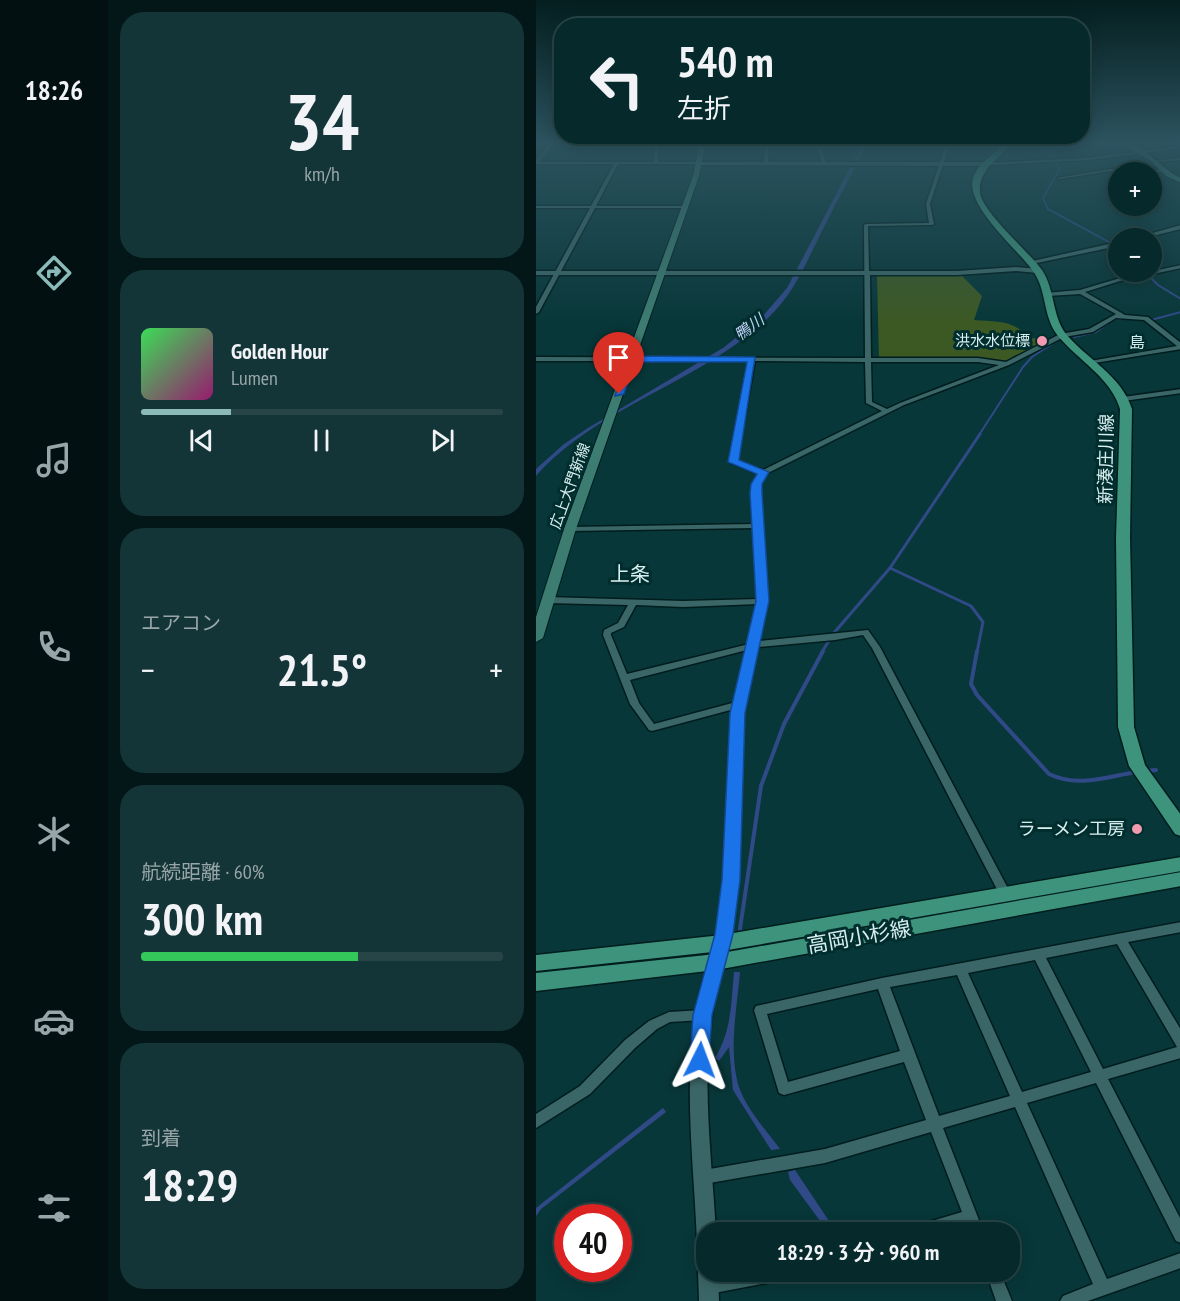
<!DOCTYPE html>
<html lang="ja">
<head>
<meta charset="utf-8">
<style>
	body { margin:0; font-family:"PT Sans Narrow","Noto Sans JP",sans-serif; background:#143537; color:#f1f3f6; height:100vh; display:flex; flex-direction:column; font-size:22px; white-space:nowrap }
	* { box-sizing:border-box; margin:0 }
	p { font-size:20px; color:#98a6a9 }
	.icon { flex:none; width:33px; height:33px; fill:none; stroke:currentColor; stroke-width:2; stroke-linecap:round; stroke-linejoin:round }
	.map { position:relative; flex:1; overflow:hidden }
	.side { display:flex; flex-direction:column; gap:12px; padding:12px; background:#031718; width:428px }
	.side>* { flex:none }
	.hud { position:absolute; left:18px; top:18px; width:536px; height:126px; border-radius:24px; box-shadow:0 3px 15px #0003,0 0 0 2px #274547; background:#06292b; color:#f1f3f6; overflow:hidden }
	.tools { position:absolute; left:572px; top:162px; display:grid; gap:12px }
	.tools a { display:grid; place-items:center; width:54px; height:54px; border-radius:50%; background:#06292b; box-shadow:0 3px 15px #0003,0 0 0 2px #274547; font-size:30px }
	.speed { position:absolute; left:18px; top:1204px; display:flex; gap:12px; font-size:30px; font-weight:700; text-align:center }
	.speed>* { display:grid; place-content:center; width:78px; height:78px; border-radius:50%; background:#06292b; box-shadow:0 3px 15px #0003,0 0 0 2px #274547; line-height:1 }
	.speed .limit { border:9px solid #d22; background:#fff; color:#111 }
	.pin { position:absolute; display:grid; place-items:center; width:51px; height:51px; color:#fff; margin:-62px -26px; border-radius:50% 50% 50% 0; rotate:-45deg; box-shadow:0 0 6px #0007 }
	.pin .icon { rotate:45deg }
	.me { position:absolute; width:66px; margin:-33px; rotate:3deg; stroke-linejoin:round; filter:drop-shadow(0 0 4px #0008) }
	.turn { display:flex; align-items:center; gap:21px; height:126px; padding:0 24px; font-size:27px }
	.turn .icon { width:78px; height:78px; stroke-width:2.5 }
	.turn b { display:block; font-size:42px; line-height:51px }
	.big { font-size:45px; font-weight:600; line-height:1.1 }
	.side .tile { flex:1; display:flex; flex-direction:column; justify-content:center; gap:9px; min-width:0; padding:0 21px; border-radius:24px; background:#143537 }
	.side .dial { align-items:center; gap:0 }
	.dial b { font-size:78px; line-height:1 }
	.song { display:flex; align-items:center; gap:18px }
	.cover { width:72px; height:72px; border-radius:9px; background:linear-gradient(135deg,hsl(130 70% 55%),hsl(320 70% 35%)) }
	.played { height:6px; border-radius:3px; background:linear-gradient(90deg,#8bbbb9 25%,#274547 25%) }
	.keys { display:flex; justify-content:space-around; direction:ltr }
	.heat { display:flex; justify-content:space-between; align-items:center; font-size:33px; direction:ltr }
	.charge { height:9px; border-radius:4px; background:linear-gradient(90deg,#34c759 60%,#274547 0) }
	.trip { position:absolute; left:160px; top:1222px; width:324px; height:60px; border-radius:24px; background:#06292b; box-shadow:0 3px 15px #0003,0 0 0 2px #274547; font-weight:600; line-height:60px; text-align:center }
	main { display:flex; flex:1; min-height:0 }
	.dock { display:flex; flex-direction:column; width:108px; justify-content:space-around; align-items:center; background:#021011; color:#98a6a9 }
	.dock .icon { width:42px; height:42px }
	.dock .on { color:#8bbbb9 }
	.dock b { font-size:27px; color:#f1f3f6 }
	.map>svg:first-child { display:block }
	.green { fill:#3c5924 }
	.water { fill:#304a88 }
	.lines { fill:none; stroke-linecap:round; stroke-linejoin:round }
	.stream-far3 { stroke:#304a88; stroke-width:1.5 }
	.stream-far2 { stroke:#304a88; stroke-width:2 }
	.stream-far1 { stroke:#304a88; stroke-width:3 }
	.stream { stroke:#304a88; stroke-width:4 }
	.minor-casing { stroke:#001d1e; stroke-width:3 }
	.tertiary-casing { stroke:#001d1e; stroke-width:3 }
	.secondary-casing { stroke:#001d1e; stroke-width:2 }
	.primary-casing { stroke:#001d1e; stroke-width:3 }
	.minor { fill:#3b6667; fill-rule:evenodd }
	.tertiary { fill:#3b6667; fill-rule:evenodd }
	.secondary { fill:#3c7c71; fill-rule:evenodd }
	.primary { fill:#3d937b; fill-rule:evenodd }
	.route { fill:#1a73e8; stroke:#114b97; stroke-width:1.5 }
	.poi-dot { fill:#f29aaf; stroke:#002d2e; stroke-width:2 }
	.labels { text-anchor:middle; stroke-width:6; stroke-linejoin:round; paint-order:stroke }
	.far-poi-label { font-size:15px; fill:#d7eeef; stroke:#002d2e; text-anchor:end }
	.far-street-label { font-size:15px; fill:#d7eeef; stroke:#002d2e }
	.far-water-label { font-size:16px; font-style:italic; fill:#bed0f5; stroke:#002d2e }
	.far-neighbourhood-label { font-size:16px; fill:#d7eeef; stroke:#002d2e }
	.street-label { font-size:18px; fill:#d7eeef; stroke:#002d2e }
	.poi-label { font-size:18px; fill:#d7eeef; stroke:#002d2e; text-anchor:end }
	.neighbourhood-label { font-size:20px; fill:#d7eeef; stroke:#002d2e }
	.near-street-label { font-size:21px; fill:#d7eeef; stroke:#002d2e }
</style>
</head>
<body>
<main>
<nav class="dock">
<b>18:26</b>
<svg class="icon on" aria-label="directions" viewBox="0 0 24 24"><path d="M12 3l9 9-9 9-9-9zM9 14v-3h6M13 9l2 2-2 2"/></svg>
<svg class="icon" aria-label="music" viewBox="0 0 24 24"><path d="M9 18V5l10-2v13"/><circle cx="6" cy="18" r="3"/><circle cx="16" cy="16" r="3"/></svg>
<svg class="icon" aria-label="phone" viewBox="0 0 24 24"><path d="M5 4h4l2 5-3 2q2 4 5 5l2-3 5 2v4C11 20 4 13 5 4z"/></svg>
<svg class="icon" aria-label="climate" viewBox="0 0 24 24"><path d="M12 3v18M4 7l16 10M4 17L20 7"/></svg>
<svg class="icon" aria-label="car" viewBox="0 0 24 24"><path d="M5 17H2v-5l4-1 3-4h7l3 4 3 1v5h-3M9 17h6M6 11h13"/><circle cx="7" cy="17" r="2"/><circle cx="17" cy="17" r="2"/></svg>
<svg class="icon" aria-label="filters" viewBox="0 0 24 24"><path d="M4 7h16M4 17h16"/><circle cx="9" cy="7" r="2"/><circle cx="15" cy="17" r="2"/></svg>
</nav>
<section class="side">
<div class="tile dial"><b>34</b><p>km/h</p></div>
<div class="tile">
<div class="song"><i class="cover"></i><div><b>Golden Hour</b><p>Lumen</p></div></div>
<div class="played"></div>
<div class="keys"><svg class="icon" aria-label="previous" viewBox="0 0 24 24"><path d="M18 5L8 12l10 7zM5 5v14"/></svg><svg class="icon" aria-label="pause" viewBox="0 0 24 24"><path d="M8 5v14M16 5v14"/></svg><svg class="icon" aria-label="next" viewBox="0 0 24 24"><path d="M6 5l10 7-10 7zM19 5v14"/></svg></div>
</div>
<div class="tile"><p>エアコン</p>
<div class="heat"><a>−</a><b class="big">21.5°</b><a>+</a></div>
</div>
<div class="tile"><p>航続距離 · 60%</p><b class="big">300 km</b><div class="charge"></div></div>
<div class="tile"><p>到着</p><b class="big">18:29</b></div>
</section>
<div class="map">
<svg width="645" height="1301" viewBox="0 0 645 1301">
	<rect width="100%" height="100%" fill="#083739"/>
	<path class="green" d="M341,275H425L446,296L438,320C459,322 479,319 491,338L514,339L497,354L479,362L441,358H343Z"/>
	<g class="water">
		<path d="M328,141H333C318,169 303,197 289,225C272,258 259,293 232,318C164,383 63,405 0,476V469L28,444L52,428L187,348L226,317L251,288Z"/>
		<path d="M198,972H204C201,1008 192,1051 203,1087C211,1110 230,1130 244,1149L235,1150L197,1090L193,1047L183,1061L179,1058C196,1030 195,1003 198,972Z"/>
		<polygon points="127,1108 130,1112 5,1209 0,1216 0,1208"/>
		<polygon points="259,1170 301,1233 293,1233 254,1180 252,1172"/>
	</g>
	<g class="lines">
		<g class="stream-far3">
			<polyline points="489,141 511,152 524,168 507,198 512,209 582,247"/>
			<polyline points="642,141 645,142"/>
			<polyline points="511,152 539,141"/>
			<polyline points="0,169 20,141"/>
		</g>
		<g class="stream-far2">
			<polyline points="609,272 622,285 645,299"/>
			<polyline points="615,320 645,312"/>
			<polyline points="538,337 560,332 578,319 591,319"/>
			<polyline points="443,435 487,367 496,357 522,340"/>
		</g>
		<g class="stream-far1">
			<polyline points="354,568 435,606 447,622 441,652"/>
			<polyline points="286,652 297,634 354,568 444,434"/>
		</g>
		<g class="stream">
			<path d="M441,651L435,684L441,695L513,774C542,788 570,777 600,772"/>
			<polyline points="610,771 620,770"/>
			<polyline points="204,929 225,786 248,724 287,651"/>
		</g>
		<g class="minor-casing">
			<g id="minor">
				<polygon points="119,141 123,141 122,162 162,162 164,163 162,164 82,164 60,206 148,206 150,207 148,208 59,208 3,312 0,314 0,307 54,208 0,208 0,206 55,206 78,164 1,164 0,162 118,162"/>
				<polygon points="229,141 233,141 232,163 230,164 228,163"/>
				<polygon points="280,141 284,141 290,164 286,163"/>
				<path d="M411,141H415L394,204L398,224L396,225L332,226L333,271H421L480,267L502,269L505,271L502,273L480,271L421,275H334L335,358H442L470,362L524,334L553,329L580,314L544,294L511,296L509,295V293L544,290L581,279L645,265V268L584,281L549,292L589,315L612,317L645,343V349L552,364L551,363L554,361L641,346L608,320L580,318L557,332L528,337L473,365L368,405L230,474L224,484V493L231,601L223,641L332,630L344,647L476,896L474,899L470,901L466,899L336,648L327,635L299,640L222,647L207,713L201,880L192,943L190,946L186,948L182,946L180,943L189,880L198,709L116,731L113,730L94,704L67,635L68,630L82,623L92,605L11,603L7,600L11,597L147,601L223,599L218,528L34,531L30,529L34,527L218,524L216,484L223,474L193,462L212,361H0V357L329,358L328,225L330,224L393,223L390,204ZM219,361L329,362L330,403L346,411L227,470L201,461ZM335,362H442L463,365L364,403L351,409L336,402ZM222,604L213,644L91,674L75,635V633L88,627L100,605L147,607ZM211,650L200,702L118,724L103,703L94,680Z"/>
				<polygon points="555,141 573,143 626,141 628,142 573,145"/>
				<polygon points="645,146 645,148 552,160 450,165 448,164 450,163 552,158"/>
				<polygon points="645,158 645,160 619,162 617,161"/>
				<polygon points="575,169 629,170 631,171 629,172 575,171 523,179 521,178"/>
				<polygon points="645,389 645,393 587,401 584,399 587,397"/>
				<path d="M645,922V932L592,942L645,1030V1058L572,1079L645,1220V1243L640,1241L560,1083L491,1103L571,1279L645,1253V1268L552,1301H524L527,1296L557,1284L479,1107L407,1128L448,1233H434L431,1225L404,1233H372L374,1228L379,1226L426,1212L395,1132L289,1163L168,1184L163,1182L161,1177L163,1172L168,1170L289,1149L390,1120L368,1062L248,1095L243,1093L218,1010L220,1006L346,978ZM581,944L641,1047L567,1069L510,958ZM499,960L555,1072L486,1092L432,973ZM421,975L474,1096L403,1116L354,987ZM342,989L364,1051L252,1082L231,1014Z"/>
				<polygon points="167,1010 171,1011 173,1015 171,1019 167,1020 134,1022 121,1029 99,1048 54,1094 0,1128 0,1114 44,1086 89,1040 113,1021 133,1012"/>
				<polygon points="209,1272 259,1272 257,1277 252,1279 173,1294 168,1291 165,1286 168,1281 173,1278"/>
				<polygon points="450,1272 464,1272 476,1301 460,1301"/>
			</g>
		</g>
		<g class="tertiary-casing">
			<g id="tertiary">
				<polygon points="15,141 20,141 0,166 0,160"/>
				<polygon points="160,162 450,162 453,164 450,166 162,165"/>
				<polygon points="645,225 645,229 608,238 599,238"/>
				<polygon points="582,242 582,246 496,264 492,262"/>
				<polygon points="0,271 331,271 335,273 331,275 0,275"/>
				<path d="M186,936L192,938L194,943C188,965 180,987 177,1009C165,1083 176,1159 180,1233H171V1252L164,1249L161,1242C158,1165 147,1086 160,1009C164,987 171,965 178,943L180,938Z"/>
				<polygon points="171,1262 171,1272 182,1272 183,1301 163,1301 162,1272 165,1265"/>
			</g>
		</g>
		<g class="secondary-casing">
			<g id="secondary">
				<polygon points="164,141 170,141 163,176 40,529 7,638 0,642 0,617 28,529 157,176"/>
				<path d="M580,141C603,139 625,169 645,178V183L630,176L614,160Z"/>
			</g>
		</g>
		<g class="primary-casing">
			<g id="primary">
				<path d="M472,141H478C465,157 442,169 444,192C445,211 494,253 506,270C519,289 516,316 530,334C552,360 585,375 596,409L594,538L598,727L609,765L645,815V836L639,834L593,766L582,727L580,538L584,409C575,378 543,361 523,337C507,319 511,293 499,274C485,251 422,202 439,173C446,161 462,150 472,141Z"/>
				<polygon points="645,857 645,871 186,951 0,971 0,955 186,935"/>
				<polygon points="645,872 645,886 180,970 0,991 0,973 180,954"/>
			</g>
		</g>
		<use href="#minor" class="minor"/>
		<use href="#tertiary" class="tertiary"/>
		<use href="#secondary" class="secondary"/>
		<use href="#primary" class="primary"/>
	</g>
	<linearGradient id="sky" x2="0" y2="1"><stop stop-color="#041e1f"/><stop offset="0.44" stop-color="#2c535f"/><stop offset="1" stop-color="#2c535f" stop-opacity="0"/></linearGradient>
	<rect width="645" height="323" fill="url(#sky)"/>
	<polygon class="route" points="95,356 219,357 203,460 233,472 226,484 226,493 233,601 209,713 204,880 197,934 176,1015 173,1060 170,1067 164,1069 157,1067 154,1060 157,1015 179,934 186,880 194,713 220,601 214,493 215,484 221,474 192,462 211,362 99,362 88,394 79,396 90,359"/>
	<g class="poi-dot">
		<circle cx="506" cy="341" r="6"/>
		<circle cx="601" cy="829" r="6"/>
	</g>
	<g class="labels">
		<g class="far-poi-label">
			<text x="494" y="346">洪水水位標</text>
		</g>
		<g class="far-street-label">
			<text transform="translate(34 486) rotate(-70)" y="5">広上大門新線</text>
		</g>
		<g class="far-water-label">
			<text transform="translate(213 327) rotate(-36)" y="6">鴨川</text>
		</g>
		<g class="far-neighbourhood-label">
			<text x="601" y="348">島</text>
		</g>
		<g class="street-label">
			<text transform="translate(570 459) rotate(-89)" y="6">新湊庄川線</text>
		</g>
		<g class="poi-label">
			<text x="589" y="835">ラーメン工房</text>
		</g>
		<g class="neighbourhood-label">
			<text x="94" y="581">上条</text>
		</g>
		<g class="near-street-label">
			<text transform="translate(323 937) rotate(-10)" y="7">高岡小杉線</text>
		</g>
	</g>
</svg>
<div class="tools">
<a>+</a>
<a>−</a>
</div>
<div class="speed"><div class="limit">40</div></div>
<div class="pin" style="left:83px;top:394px;background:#d93025"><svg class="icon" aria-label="arrive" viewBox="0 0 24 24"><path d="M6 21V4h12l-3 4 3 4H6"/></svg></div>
<svg class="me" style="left:164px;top:1060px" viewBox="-20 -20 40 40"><path d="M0-17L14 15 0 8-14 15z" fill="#1a73e8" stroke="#fff" stroke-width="4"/></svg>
<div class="trip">18:29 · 3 分 · 960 m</div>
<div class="hud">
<div class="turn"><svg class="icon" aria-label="left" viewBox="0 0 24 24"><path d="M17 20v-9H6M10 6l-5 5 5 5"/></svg><div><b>540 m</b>左折</div></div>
</div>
</div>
</main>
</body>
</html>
